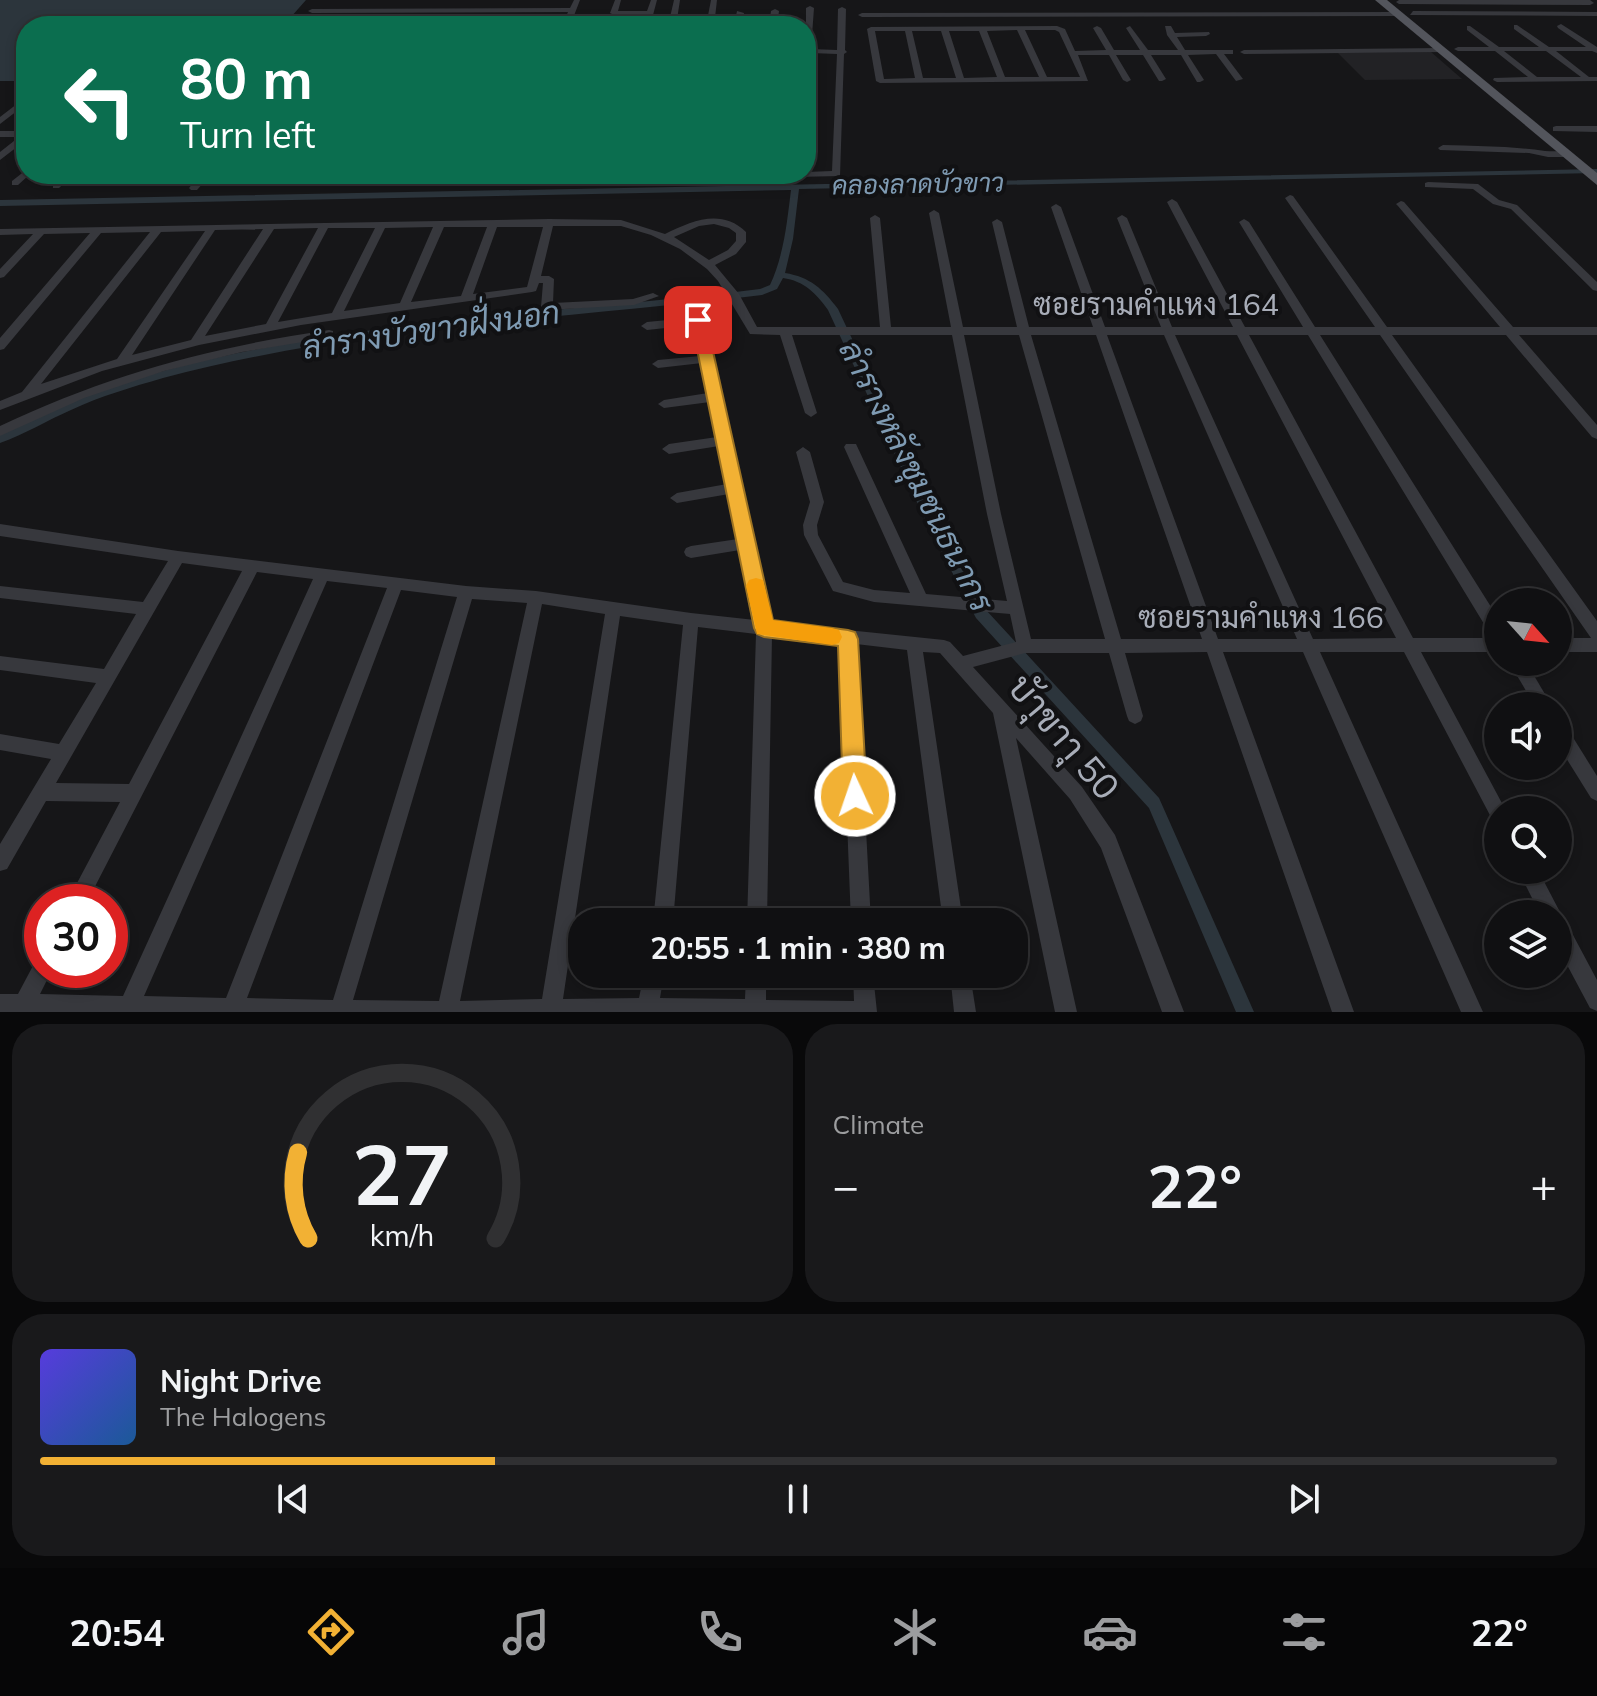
<!DOCTYPE html>
<html lang="en">
<head>
<meta charset="utf-8">
<style>
	body { margin:0; font-family:Mulish,Sarabun,sans-serif; background:#19191b; color:#f1f3f6; height:100vh; display:flex; flex-direction:column; font-size:30px; white-space:nowrap }
	* { box-sizing:border-box; margin:0 }
	p { font-size:26px; color:#9c9d9f }
	.icon { flex:none; width:44px; height:44px; fill:none; stroke:currentColor; stroke-width:2; stroke-linecap:round; stroke-linejoin:round }
	.map { position:relative; height:1012px; overflow:hidden }
	.drawer { display:flex; flex-direction:column; gap:12px; padding:12px; background:#09090a; flex:1 }
	.drawer>* { flex:none }
	.hud { position:absolute; left:16px; top:16px; width:800px; height:168px; border-radius:32px; box-shadow:0 4px 12px #0003,0 0 0 2px #303032; background:#0b6e4f; color:#fff; overflow:hidden }
	.needle { width:52px; rotate:117deg }
	.fabs { position:absolute; left:1484px; top:588px; display:grid; gap:16px }
	.fabs a { display:grid; place-items:center; width:88px; height:88px; border-radius:50%; background:#101012; box-shadow:0 4px 12px #0003,0 0 0 2px #303032; font-size:40px }
	.speed { position:absolute; left:24px; top:884px; display:flex; gap:16px; font-size:40px; font-weight:700; text-align:center }
	.speed>* { display:grid; place-content:center; width:104px; height:104px; border-radius:50%; background:#101012; box-shadow:0 4px 12px #0003,0 0 0 2px #303032; line-height:1 }
	.speed .limit { border:12px solid #d22; background:#fff; color:#111 }
	.pin { position:absolute; display:grid; place-items:center; width:68px; height:68px; color:#fff; margin:-34px; border-radius:16px; box-shadow:0 4px 12px #0006 }
	.me { position:absolute; width:88px; margin:-44px; rotate:357deg; stroke-linejoin:round; filter:drop-shadow(0 0 6px #0008) }
	.turn { display:flex; align-items:center; gap:28px; height:168px; padding:0 32px; font-size:36px }
	.turn .icon { width:104px; height:104px; stroke-width:2.5 }
	.turn b { display:block; font-size:56px; line-height:68px }
	.big { font-size:60px; font-weight:700; line-height:1.1 }
	.drawer .tile { flex:1; display:flex; flex-direction:column; justify-content:center; gap:12px; min-width:0; padding:0 28px; border-radius:32px; background:#19191b }
	.drawer .dial { align-items:center; gap:0 }
	.dial svg { height:208px; overflow:visible; fill:none; stroke:#303032; stroke-width:7; stroke-linecap:round; text-anchor:middle }
	.dial text { fill:#f1f3f6; stroke:none }
	.song { display:flex; align-items:center; gap:24px }
	.cover { width:96px; height:96px; border-radius:12px; background:linear-gradient(135deg,hsl(250 70% 55%),hsl(210 70% 35%)) }
	.played { height:8px; border-radius:4px; background:linear-gradient(90deg,#f2b134 30%,#303032 30%) }
	.keys { display:flex; justify-content:space-around; direction:ltr }
	.heat { display:flex; justify-content:space-between; align-items:center; font-size:44px; direction:ltr }
	.drawer .tiles { flex:1; display:grid; gap:12px; grid-template-columns:1fr 1fr }
	.tile:last-child { grid-column:span 2 }
	.trip { position:absolute; left:568px; top:908px; width:460px; height:80px; border-radius:32px; background:#101012; box-shadow:0 4px 12px #0003,0 0 0 2px #303032; font-weight:700; line-height:80px; text-align:center }
	.dock { display:flex; height:128px; justify-content:space-around; align-items:center; background:#060607; color:#9c9d9f }
	.dock .icon { width:56px; height:56px }
	.dock .selected { color:#f2b134 }
	.dock b { font-size:36px; color:#f1f3f6 }
	.map>svg:first-child { display:block }
	.built { fill:#222225 }
	.water { fill:#2c353c }
	.lines { fill:none; stroke-linecap:round; stroke-linejoin:round }
	.canal { fill:#2c353c; fill-rule:evenodd }
	.minor { fill:#37383d; fill-rule:evenodd }
	.primary { fill:#53555c; fill-rule:evenodd }
	.route { fill:#f2b134; stroke:#9d7322; stroke-width:2 }
	.slow { fill:#f59e0b }
	.labels { text-anchor:middle; stroke-width:8; stroke-linejoin:round; paint-order:stroke }
	.far-water-label { font-size:26px; font-style:italic; fill:#7f9bb3; stroke:#111113 }
	.street-label { font-size:30px; fill:#a8adb8; stroke:#111113 }
	.water-label { font-size:32px; font-style:italic; fill:#7f9bb3; stroke:#111113 }
	.near-street-label { font-size:36px; fill:#a8adb8; stroke:#111113 }
</style>
</head>
<body>
<div class="map">
<svg width="1597" height="1012" viewBox="0 0 1597 1012">
	<rect width="100%" height="100%" fill="#161618"/>
	<polygon class="built" points="1431,52 1462,79 1365,80 1338,53"/>
	<polygon class="water" points="0,0 306,0 283,26 26,26 26,81 0,81"/>
	<g class="lines">
		<path class="canal" d="M1597,169V173L799,189L793,239L785,273C810,277 823,289 838,309L941,528L986,610L1159,798L1254,1012H1236L1149,808L976,618L929,528L828,310C816,293 804,281 783,278L777,289L762,295C563,319 358,326 163,378C132,387 101,396 71,410C48,420 25,434 0,443V434C31,420 62,403 94,392C304,320 541,316 760,289L770,285C784,255 787,222 791,190L0,206V200Z"/>
		<g class="minor">
			<polygon points="574,0 580,0 570,26 562,26 568,12 312,13 308,11 312,9 570,8"/>
			<polygon points="615,0 621,0 618,11 647,11 651,0 657,0 653,15 614,15 610,13"/>
			<polygon points="674,0 680,0 676,26 668,26"/>
			<polygon points="711,0 717,0 714,26 706,26"/>
			<polygon points="1590,0 1594,3 1590,5 1399,4 1396,2 1399,0"/>
			<polygon points="810,6 814,8 811,49 837,50 838,9 842,7 846,9 845,50 847,52 844,54 840,176 671,180 668,174 806,174 806,172 832,171 837,54 811,53 810,69 806,71 806,8"/>
			<polygon points="775,9 779,11 777,26 769,26 771,11"/>
			<polygon points="737,11 744,13 742,26 734,26"/>
			<polygon points="1413,11 1597,12 1597,16 1410,15"/>
			<polygon points="1397,12 1400,16 862,17 858,15 862,13"/>
			<polygon points="525,23 528,26 296,26 300,24"/>
			<path d="M1561,24L1597,47V53L1592,51H1556L1589,77H1597V81L1497,82L1493,80L1494,78L1528,77L1495,51H1458L1454,49L1458,47H1489L1467,30V26H1470L1499,47H1539L1514,29V25H1517L1549,47H1586L1558,28L1557,26ZM1504,51H1546L1581,77H1537Z"/>
			<path d="M1057,26L1065,29L1075,51L1106,50L1093,28L1097,26L1101,28L1114,50H1140L1126,28L1130,26L1148,50H1178L1167,35L1165,26H1171L1175,33L1209,32L1210,34L1206,36L1177,37L1185,50H1233V54H1224L1243,79L1236,81L1216,54L1188,55L1204,80L1200,82H1197L1181,55H1151L1166,79L1162,81H1159L1143,55H1116L1131,80L1127,82L1123,80L1109,55H1078L1088,81L880,83L876,81L867,29L871,27ZM1017,30L1039,77H1005L987,31ZM1025,30H1055L1059,32L1080,77H1047ZM875,31H905L915,78L884,79ZM912,31H941L956,78H923ZM949,31H979L997,77L964,78Z"/>
			<polygon points="1441,48 1444,48 1444,52 1244,54 1240,52 1244,50"/>
			<polygon points="26,97 26,104 0,124 0,117"/>
			<polygon points="1556,126 1597,126 1597,132 1553,131 1553,127"/>
			<polygon points="0,131 26,131 26,140 0,160 0,152 19,137 0,137"/>
			<path d="M1443,145C1477,146 1511,146 1545,151C1554,152 1562,150 1570,154L1565,157H1548L1529,153L1440,150L1438,148Z"/>
			<polygon points="26,170 26,174 29,175 18,185 12,185 12,181"/>
			<polygon points="64,174 74,174 59,188 53,188 53,184"/>
			<polygon points="109,174 119,174 108,185 102,185 100,183"/>
			<polygon points="155,174 165,174 157,183 151,183 149,181"/>
			<polygon points="201,174 211,174 197,190 191,190 189,188"/>
			<polygon points="246,174 256,174 248,185 242,185 240,183"/>
			<polygon points="289,174 299,174 291,185 285,185 283,183"/>
			<polygon points="335,174 345,174 335,183 330,180"/>
			<polygon points="381,174 457,174 452,177 386,179 383,178"/>
			<polygon points="507,174 517,174 512,184 504,182"/>
			<polygon points="636,174 646,174 646,178 638,180"/>
			<polygon points="1428,182 1478,184 1499,200 1517,205 1597,282 1597,291 1593,290 1511,209 1493,204 1473,189 1425,187 1425,183"/>
			<path d="M1290,195L1293,196L1387,327H1500L1398,206L1396,204L1401,201L1404,202L1513,327H1597V335H1519L1597,425V439L1592,437L1506,335H1392L1597,621V652H1558V638H1591L1380,335H1320L1498,618V652H1421L1504,807L1506,810H1498V822L1492,819L1404,652H1320L1483,1012H1461L1303,652H1223L1354,1012H1332L1207,652L1125,653L1143,716L1141,721L1135,724L1129,721L1127,716L1109,653H1025L973,667L1082,787L1115,835L1184,1012H1162L1101,848L1070,799L1016,738L1077,1012H1055L993,713L940,653L923,652L963,922H943L907,650L856,644L871,922H851L840,643L772,635L767,922H747L756,634L698,627L673,922H653L683,625L620,616L563,999L639,998L644,974H664L660,998L745,999L746,974H766V1000L854,1001L853,974H873L877,1012H0V994H18L35,962L42,959V970H52L40,994L123,996L313,579L257,572L87,902H67L120,802L46,801L7,869L0,871V844L51,759L0,750V734L59,744L96,683L0,670V656L104,669L136,614L0,598V586L143,602L168,561L0,536V524L178,551L466,586L536,591L691,613L755,620L740,550L691,558L686,556L684,552L686,548L691,546L738,539L729,494L677,503L670,498L677,493L727,484L719,446L669,454L662,449L669,444L717,437L710,402L664,408L658,404L664,400L708,393L702,363L658,368L652,364L658,360L700,356L694,325L647,330L641,326L647,322L699,317L705,321L770,622L944,640L950,642L963,656L1016,642L1010,614L874,602L833,591L804,535L803,525L810,502L796,452L803,447L810,452L824,502L817,525L818,535L843,582L874,590L910,593L844,447L846,444H856L926,594L1007,601L987,514L952,335H792L817,413L811,417L805,413L780,335L750,334L718,281L707,269L680,249L651,235L621,226H553L541,276H549L554,279L553,303L633,299L653,293L659,296L634,305L547,310L541,307L543,283H539L536,291L532,292L301,325L199,345L102,371L0,410V401L22,392L150,232L101,233L4,349L0,350V338L90,233L44,234L4,277L0,278V269L33,234L0,235V229L549,219L621,220L665,234C692,221 721,208 746,232V242L736,254L715,265L739,294L757,327H880L870,218L875,215L880,218L891,327H951L929,213L934,210L939,213L963,327H1017L992,222L997,219L1002,222L1029,327H1093L1051,207L1056,204L1061,207L1105,327H1161L1117,218L1122,215L1127,218L1172,327H1233L1167,202L1172,199L1177,202L1245,327H1303L1239,222L1244,219L1249,222L1315,327H1375L1285,198ZM714,224L729,228L736,233V241L728,250L709,260L674,237L699,226ZM433,227L400,303L344,311L385,228ZM444,227H487L461,296L411,302ZM497,227H543L527,287L473,294ZM318,228L266,324L205,336L274,229ZM328,228H375L332,313L278,322ZM263,229L191,340L132,355L215,230ZM205,231L117,359L41,384L161,232ZM964,335H1019L1105,639H1031L1001,514ZM1031,335H1096L1202,639H1121ZM1107,335H1164L1297,639H1218ZM1175,335H1237L1396,638L1313,639ZM1249,335H1308L1492,637L1497,638H1413ZM182,563L242,571L129,784L56,783ZM327,581L387,588L226,998L144,996ZM401,590L457,597L333,1000L247,998ZM472,599L527,603L439,1001L353,1000ZM542,604L605,614L542,999L460,1001Z"/>
			<path d="M329,330L333,331V337L242,352L164,371L84,398L0,436V426C107,375 212,347 329,330Z"/>
			<polygon points="1509,662 1526,662 1552,706 1535,706"/>
			<polygon points="1558,721 1564,723 1597,776 1597,801 1591,798 1558,745"/>
			<polygon points="1518,870 1538,870 1561,914 1559,918 1565,920 1597,980 1597,1011 1590,1008 1558,948 1558,914 1540,914"/>
			<polygon points="950,974 970,974 976,1012 954,1012"/>
		</g>
		<polygon class="primary" points="1375,0 1387,0 1597,173 1597,185"/>
	</g>
	<polygon class="route" points="698,316 706,320 773,620 848,630 855,632 858,639 867,796 863,804 855,807 847,804 843,796 838,646 764,637 757,634 754,628 691,320"/>
	<polygon class="slow" points="756,578 763,580 773,620 832,628 839,630 842,637 839,643 832,645 757,634 746,586 749,580"/>
	<g class="labels">
		<g class="far-water-label">
			<text transform="translate(918 184) rotate(-1)" y="9">คลองลาดบัวขาว</text>
		</g>
		<g class="street-label">
			<text x="1156" y="315">ซอยรามคำแหง 164</text>
			<text x="1261" y="628">ซอยรามคำแหง 166</text>
		</g>
		<g class="water-label">
			<text transform="translate(431 330) rotate(-8)" y="11">ลำรางบัวขาวฝั่งนอก</text>
			<text transform="translate(916 476) rotate(63)" y="11">ลำรางหลังชุมชนธนากร</text>
		</g>
		<g class="near-street-label">
			<text transform="translate(1064 737) rotate(50)" y="13">บัาุขาาุ 50</text>
		</g>
	</g>
</svg>
<div class="fabs">
<a><svg class="needle" viewBox="-14 -14 28 28"><path d="M0-13l5 13h-10z" fill="#e53935"/><path d="M0 13l5-13h-10z" fill="#9c9d9f"/></svg></a>
<a><svg class="icon" aria-label="sound" viewBox="0 0 24 24"><path d="M4 9h4l5-4v14l-5-4H4zM17 9q2 3 0 6"/></svg></a>
<a><svg class="icon" aria-label="search" viewBox="0 0 24 24"><circle cx="10" cy="10" r="6"/><path d="M15 15l6 6"/></svg></a>
<a><svg class="icon" aria-label="layers" viewBox="0 0 24 24"><path d="M12 4l9 5-9 5-9-5zM3 14l9 5 9-5"/></svg></a>
</div>
<div class="speed"><div class="limit">30</div></div>
<div class="pin" style="left:698px;top:320px;background:#d93025"><svg class="icon" aria-label="arrive" viewBox="0 0 24 24"><path d="M6 21V4h12l-3 4 3 4H6"/></svg></div>
<svg class="me" style="left:855px;top:796px" viewBox="-20 -20 40 40"><circle r="17" fill="#f2b134" stroke="#fff" stroke-width="3"/><path d="M0-11L8 9 0 5-8 9z" fill="#fff"/></svg>
<div class="trip">20:55 · 1 min · 380 m</div>
<div class="hud">
<div class="turn"><svg class="icon" aria-label="left" viewBox="0 0 24 24"><path d="M17 20v-9H6M10 6l-5 5 5 5"/></svg><div><b>80 m</b>Turn left</div></div>
</div>
</div>
<section class="drawer">
<div class="tiles">
<div class="tile dial"><svg viewBox="0 0 100 80">
<path d="M14 69A42 42 0 1 1 86 69"/>
<path d="M14 69A42 42 0 0 1 10 36" stroke="#f2b134"/>
<text x="50" y="56" font-size="32" font-weight="700">27</text>
<text x="50" y="72" font-size="11">km/h</text>
</svg></div>
<div class="tile"><p>Climate</p>
<div class="heat"><a>−</a><b class="big">22°</b><a>+</a></div>
</div>
<div class="tile">
<div class="song"><i class="cover"></i><div><b>Night Drive</b><p>The Halogens</p></div></div>
<div class="played"></div>
<div class="keys"><svg class="icon" aria-label="previous" viewBox="0 0 24 24"><path d="M18 5L8 12l10 7zM5 5v14"/></svg><svg class="icon" aria-label="pause" viewBox="0 0 24 24"><path d="M8 5v14M16 5v14"/></svg><svg class="icon" aria-label="next" viewBox="0 0 24 24"><path d="M6 5l10 7-10 7zM19 5v14"/></svg></div>
</div>
</div>
</section>
<nav class="dock">
<b>20:54</b>
<svg class="icon selected" aria-label="directions" viewBox="0 0 24 24"><path d="M12 3l9 9-9 9-9-9zM9 14v-3h6M13 9l2 2-2 2"/></svg>
<svg class="icon" aria-label="music" viewBox="0 0 24 24"><path d="M9 18V5l10-2v13"/><circle cx="6" cy="18" r="3"/><circle cx="16" cy="16" r="3"/></svg>
<svg class="icon" aria-label="phone" viewBox="0 0 24 24"><path d="M5 4h4l2 5-3 2q2 4 5 5l2-3 5 2v4C11 20 4 13 5 4z"/></svg>
<svg class="icon" aria-label="climate" viewBox="0 0 24 24"><path d="M12 3v18M4 7l16 10M4 17L20 7"/></svg>
<svg class="icon" aria-label="car" viewBox="0 0 24 24"><path d="M5 17H2v-5l4-1 3-4h7l3 4 3 1v5h-3M9 17h6M6 11h13"/><circle cx="7" cy="17" r="2"/><circle cx="17" cy="17" r="2"/></svg>
<svg class="icon" aria-label="filters" viewBox="0 0 24 24"><path d="M4 7h16M4 17h16"/><circle cx="9" cy="7" r="2"/><circle cx="15" cy="17" r="2"/></svg>
<b>22°</b>
</nav>
</body>
</html>
